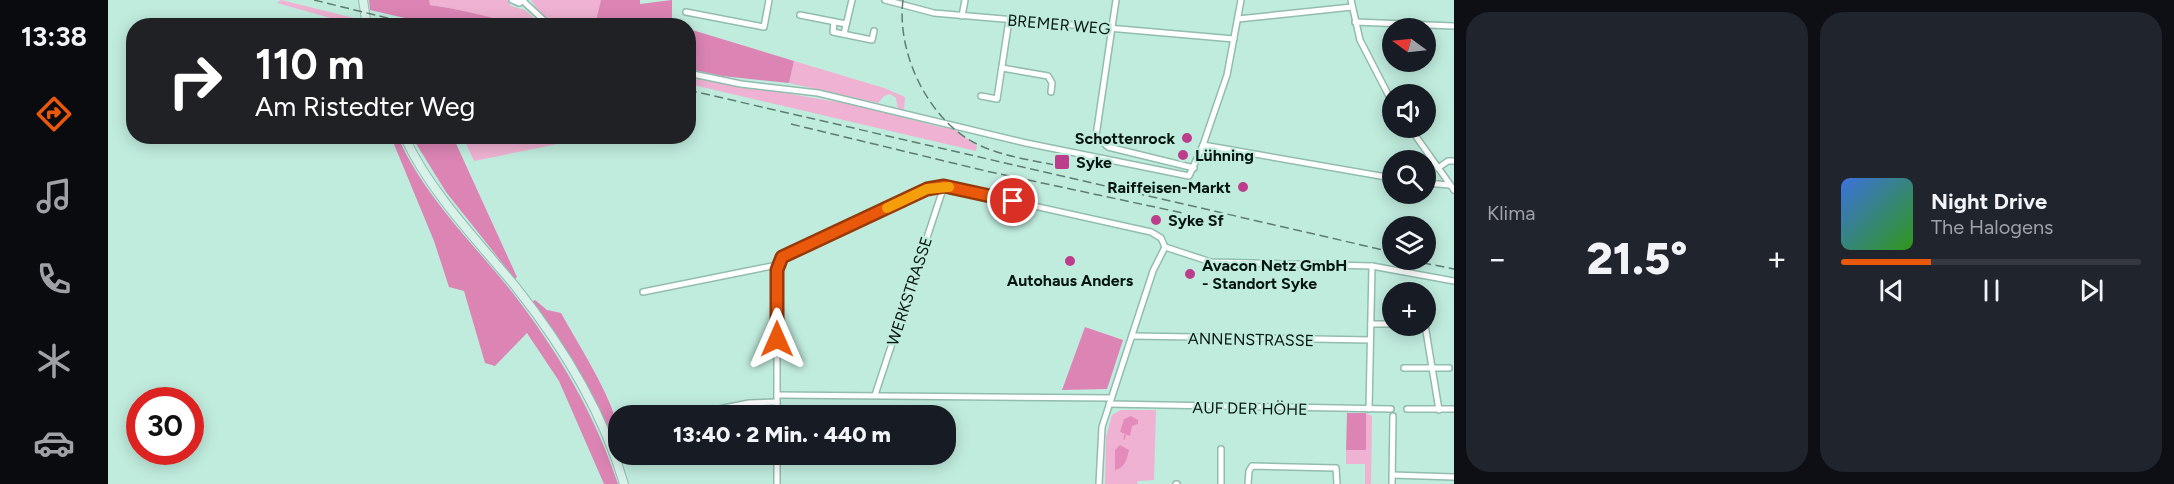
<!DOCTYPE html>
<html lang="de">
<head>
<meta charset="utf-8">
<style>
	body { margin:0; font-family:Figtree,sans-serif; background:#20242c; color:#f1f3f6; height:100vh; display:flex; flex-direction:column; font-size:22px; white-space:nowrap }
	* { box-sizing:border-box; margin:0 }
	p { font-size:20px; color:#9ea1a6 }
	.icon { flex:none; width:33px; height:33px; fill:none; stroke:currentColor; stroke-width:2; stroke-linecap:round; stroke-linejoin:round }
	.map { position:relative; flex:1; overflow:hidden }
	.panel { display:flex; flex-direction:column; gap:12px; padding:12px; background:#0d0f14; width:720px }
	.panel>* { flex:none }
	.top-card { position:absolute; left:18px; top:18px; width:570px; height:126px; border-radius:24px; box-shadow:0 3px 15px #0003; background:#202124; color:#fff; overflow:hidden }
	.needle { width:39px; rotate:285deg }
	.tools { position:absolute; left:1274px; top:18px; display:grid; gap:12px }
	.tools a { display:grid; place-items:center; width:54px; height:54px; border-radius:50%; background:#171b24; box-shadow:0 3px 15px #0003; font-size:30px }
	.speed { position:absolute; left:18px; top:387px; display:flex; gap:12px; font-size:30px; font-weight:700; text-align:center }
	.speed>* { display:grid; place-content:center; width:78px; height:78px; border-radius:50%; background:#171b24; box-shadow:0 3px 15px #0003; line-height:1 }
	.speed .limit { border:9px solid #d22; background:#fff; color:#111 }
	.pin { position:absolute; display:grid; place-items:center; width:51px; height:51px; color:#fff; margin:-26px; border:3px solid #fff; border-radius:50%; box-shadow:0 2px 6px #0007 }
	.me { position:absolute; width:66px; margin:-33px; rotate:0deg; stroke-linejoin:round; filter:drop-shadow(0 0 4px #0008) }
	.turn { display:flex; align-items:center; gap:21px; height:126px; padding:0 30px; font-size:27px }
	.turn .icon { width:78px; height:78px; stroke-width:2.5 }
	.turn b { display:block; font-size:42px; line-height:51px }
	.big { font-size:45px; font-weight:800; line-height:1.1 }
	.panel .tile { flex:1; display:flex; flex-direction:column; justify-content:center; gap:9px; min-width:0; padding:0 21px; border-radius:24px; background:#20242c }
	.song { display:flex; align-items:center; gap:18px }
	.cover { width:72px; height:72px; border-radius:9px; background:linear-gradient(135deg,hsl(220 70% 55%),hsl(110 70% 35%)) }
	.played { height:6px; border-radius:3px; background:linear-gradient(90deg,#ea580c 30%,#363941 30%) }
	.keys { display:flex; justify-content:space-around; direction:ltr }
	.heat { display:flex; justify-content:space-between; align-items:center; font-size:33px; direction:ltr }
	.panel .tiles { flex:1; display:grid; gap:12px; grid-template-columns:repeat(2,1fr) }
	.trip { position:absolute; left:500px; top:405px; width:348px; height:60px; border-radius:24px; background:#171b24; box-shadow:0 3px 15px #0003; font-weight:800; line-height:60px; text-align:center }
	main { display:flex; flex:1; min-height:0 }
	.tabs { display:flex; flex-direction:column; width:108px; justify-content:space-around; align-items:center; background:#090b0e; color:#9ea1a6 }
	.tabs .icon { width:42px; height:42px }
	.tabs .active { color:#ea580c }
	.tabs b { font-size:27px; color:#f1f3f6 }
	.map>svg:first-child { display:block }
	.green { fill:#efb2d2 }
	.forest { fill:#dc85b5 }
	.water { fill:#e48bbc }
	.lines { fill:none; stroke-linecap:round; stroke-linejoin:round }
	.stream { stroke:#e48bbc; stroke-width:1.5 }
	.minor-casing { stroke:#91bcae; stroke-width:8 }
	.secondary-casing { stroke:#91bcae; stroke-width:10 }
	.minor { stroke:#fff; stroke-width:5 }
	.secondary { stroke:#d8f2ea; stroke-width:8 }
	.rail { stroke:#5f7c73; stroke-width:1.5; stroke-dasharray:9 4.5; stroke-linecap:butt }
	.route-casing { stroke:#983908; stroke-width:15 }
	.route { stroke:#ea580c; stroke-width:10 }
	.slow { stroke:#f59e0b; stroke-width:10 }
	.poi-dot { fill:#bb3d8b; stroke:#c0ecde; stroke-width:2 }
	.labels { text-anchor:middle; stroke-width:4.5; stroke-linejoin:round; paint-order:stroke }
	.street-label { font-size:16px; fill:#04140f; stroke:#c0ecde }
	.poi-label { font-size:16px; font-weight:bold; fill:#04140f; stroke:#c0ecde; text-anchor:start }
</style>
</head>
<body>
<main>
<nav class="tabs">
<b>13:38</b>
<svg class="icon active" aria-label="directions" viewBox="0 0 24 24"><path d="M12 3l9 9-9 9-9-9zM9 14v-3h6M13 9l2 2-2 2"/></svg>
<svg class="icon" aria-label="music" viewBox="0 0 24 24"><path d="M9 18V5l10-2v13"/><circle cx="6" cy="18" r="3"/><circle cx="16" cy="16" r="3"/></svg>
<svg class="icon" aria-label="phone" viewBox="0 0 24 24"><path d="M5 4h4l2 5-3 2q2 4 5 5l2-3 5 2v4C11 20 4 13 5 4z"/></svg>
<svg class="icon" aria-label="climate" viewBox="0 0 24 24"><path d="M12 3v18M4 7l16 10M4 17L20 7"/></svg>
<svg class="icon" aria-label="car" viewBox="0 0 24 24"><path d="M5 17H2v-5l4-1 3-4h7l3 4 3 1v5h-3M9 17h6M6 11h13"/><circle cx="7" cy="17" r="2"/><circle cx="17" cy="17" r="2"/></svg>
</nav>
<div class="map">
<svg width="1346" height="484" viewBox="0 0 1346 484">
	<rect width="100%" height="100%" fill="#c0ecde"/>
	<g class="green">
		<polygon points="173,0 254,20 255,25 231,25 226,19 169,3"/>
		<path d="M321,0H399L403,6L417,10L434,25C395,25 360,9 321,5Z"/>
		<polygon points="423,0 493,0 489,21 454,19 447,25 433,14"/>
		<polygon points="686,61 776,88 797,97 796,111 790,109 788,98 782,94 776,96 770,103 681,83"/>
		<polygon points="581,77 747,105 836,128 839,124 869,146 868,151 581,84"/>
		<polygon points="355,137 484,137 366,161"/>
		<polygon points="1013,410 1048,410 1046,480 1030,481 1029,484 997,484 998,437 1004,415"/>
		<polygon points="1258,413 1264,416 1263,484 1257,484 1257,464 1238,464 1238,450 1258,450"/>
	</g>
	<g class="forest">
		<path d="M261,0H321L322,5C354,9 385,19 417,25H327L262,10Z"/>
		<polygon points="493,0 532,0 532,4 564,0 564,24 569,25 447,25 454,19 488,21"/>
		<polygon points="581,29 686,61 681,83 614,76 581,69"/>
		<path d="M283,137H290C315,195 365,243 404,292C449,350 487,414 510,484H496L451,381L419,333L387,366L377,363L356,291L341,287L326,241Z"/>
		<polygon points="304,137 345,137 409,277 407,279 338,192"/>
		<path d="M427,300L439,310L453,313C467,339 510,405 510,433H505L495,419L465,360L424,302Z"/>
		<polygon points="977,327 1015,340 999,389 954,390"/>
		<polygon points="1239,413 1258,413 1258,450 1238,450"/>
	</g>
	<g class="water">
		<polygon points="1023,416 1030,420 1030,424 1024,426 1022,436 1012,432 1016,419"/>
		<path d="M1012,445L1021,450C1019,459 1017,468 1007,470V450Z"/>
	</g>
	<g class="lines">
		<polyline class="stream" points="1016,439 1017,435"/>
		<g class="minor-casing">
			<g id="minor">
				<polyline points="404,0 411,3 416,0"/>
				<polyline points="777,0 826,13 1126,39"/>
				<polyline points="1008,0 988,136 1000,147 1086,168"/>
				<polyline points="1243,0 1252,40 1284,102"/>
				<polyline points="415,1 442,26"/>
				<polyline points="578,12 656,27 661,0"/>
				<polyline points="692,15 738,24"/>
				<polyline points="854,16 857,0"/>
				<polyline points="1130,19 1244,7"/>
				<polyline points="726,22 725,32 764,40 766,31"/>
				<polyline points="1247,22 1346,26"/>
				<polyline points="736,34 744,0"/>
				<polyline points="894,68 940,76 944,83 943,92"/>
				<polyline points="580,73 633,84 710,93 918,143 1081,176 1095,145 1119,75 1133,0"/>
				<polyline points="873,96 889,99 901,20"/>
				<polyline points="1302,128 1346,190"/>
				<polyline points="1095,145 1284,178"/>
				<polyline points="1330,168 1340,161 1346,161"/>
				<polyline points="1317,183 1342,185"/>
				<polyline points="1057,247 1103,262 1264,266 1346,281"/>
				<path d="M669,265C678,248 795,201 819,189L836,186L1043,232L1053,238L1057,247"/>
				<polyline points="535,292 669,265"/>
				<polyline points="1263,324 1284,324"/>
				<polyline points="1317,325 1331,410"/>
				<polyline points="1024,336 1262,340"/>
				<polyline points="1296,368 1341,368"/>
				<polyline points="669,395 1003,398"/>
				<polyline points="767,395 836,186"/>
				<polyline points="1001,404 1283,409"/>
				<polyline points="1261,409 1264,266"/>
				<polyline points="1299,409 1346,409"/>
				<polyline points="575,411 581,415 641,403 669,402"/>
				<polyline points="669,416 669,265"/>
				<polyline points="1113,449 1113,484"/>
				<polyline points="1284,475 1346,477"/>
				<polyline points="669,484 669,454"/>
				<polyline points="991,484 994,427 1045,271 1057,247"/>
				<polyline points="1068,484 1069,484"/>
				<polyline points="1140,484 1141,471 1144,466 1228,468 1229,484"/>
				<polyline points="1284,484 1285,416"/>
			</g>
		</g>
		<g class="secondary-casing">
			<g id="secondary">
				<polyline points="255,0 259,26"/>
				<path d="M296,136C322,192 368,239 407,286C454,345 495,412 516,484"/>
			</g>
		</g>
		<use href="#minor" class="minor"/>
		<use href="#secondary" class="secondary"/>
		<g class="rail">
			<polyline points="206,0 312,26"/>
			<path d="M795,0C788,54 822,124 873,146C901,158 934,162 963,168"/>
			<polyline points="580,90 1284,252"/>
			<polyline points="683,124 878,171 1075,213"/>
			<polyline points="1301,260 1346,269"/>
		</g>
	</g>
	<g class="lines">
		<g class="route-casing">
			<polyline id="route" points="669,339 669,270 674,257 819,189 836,186 905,201"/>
		</g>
		<use href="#route" class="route"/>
		<polyline class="slow" points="779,208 819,189 841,187"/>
	</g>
	<g class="poi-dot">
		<circle cx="1079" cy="138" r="6"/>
		<circle cx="1075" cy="155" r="6"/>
		<rect x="946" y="154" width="16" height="16" rx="3"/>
		<circle cx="1135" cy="187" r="6"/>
		<circle cx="1048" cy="220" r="6"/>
		<circle cx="962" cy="261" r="6"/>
		<circle cx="1082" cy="274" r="6"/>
	</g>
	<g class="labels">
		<g class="street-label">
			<text transform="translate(951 24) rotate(5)" y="6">BREMER WEG</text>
			<text transform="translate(801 291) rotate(-72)" y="6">WERKSTRASSE</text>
			<text transform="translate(1143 339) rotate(1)" y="6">ANNENSTRASSE</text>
			<text transform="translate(1142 408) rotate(1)" y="6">AUF DER HÖHE</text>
		</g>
		<g class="poi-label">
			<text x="1067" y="144" text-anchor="end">Schottenrock</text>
			<text x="1087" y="161">Lühning</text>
			<text x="968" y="168">Syke</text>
			<text x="1123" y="193" text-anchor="end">Raiffeisen-Markt</text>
			<text x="1060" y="226">Syke Sf</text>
			<text x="1094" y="271">Avacon Netz GmbH<tspan x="1094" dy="18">- Standort Syke</tspan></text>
			<text x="962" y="286" text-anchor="middle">Autohaus Anders</text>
		</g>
	</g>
</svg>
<div class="tools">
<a><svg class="needle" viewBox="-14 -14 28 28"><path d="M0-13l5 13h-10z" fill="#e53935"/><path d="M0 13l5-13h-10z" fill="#9ea1a6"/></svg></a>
<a><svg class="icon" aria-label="sound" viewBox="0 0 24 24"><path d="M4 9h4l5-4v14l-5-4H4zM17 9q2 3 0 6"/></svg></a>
<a><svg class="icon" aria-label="search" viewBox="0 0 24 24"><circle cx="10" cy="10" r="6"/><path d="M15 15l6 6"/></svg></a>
<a><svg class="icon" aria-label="layers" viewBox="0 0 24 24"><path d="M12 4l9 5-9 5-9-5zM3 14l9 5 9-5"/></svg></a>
<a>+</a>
</div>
<div class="speed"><div class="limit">30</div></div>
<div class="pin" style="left:905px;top:201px;background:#d93025"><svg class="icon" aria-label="arrive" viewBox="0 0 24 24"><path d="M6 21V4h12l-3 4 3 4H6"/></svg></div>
<svg class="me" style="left:669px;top:339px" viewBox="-20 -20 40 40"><path d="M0-17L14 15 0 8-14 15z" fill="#ea580c" stroke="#fff" stroke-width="4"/></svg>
<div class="trip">13:40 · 2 Min. · 440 m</div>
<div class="top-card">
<div class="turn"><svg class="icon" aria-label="right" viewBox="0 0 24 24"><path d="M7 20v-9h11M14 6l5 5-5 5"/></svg><div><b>110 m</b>Am Ristedter Weg</div></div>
</div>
</div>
<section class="panel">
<div class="tiles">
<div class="tile"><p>Klima</p>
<div class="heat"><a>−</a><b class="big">21.5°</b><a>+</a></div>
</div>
<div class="tile">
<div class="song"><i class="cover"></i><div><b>Night Drive</b><p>The Halogens</p></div></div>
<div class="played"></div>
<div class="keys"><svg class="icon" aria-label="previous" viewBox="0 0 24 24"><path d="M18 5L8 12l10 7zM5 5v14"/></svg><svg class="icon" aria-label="pause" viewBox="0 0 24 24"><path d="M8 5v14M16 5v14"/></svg><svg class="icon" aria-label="next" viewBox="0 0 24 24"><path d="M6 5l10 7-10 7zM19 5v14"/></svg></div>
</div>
</div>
</section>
</main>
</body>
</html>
